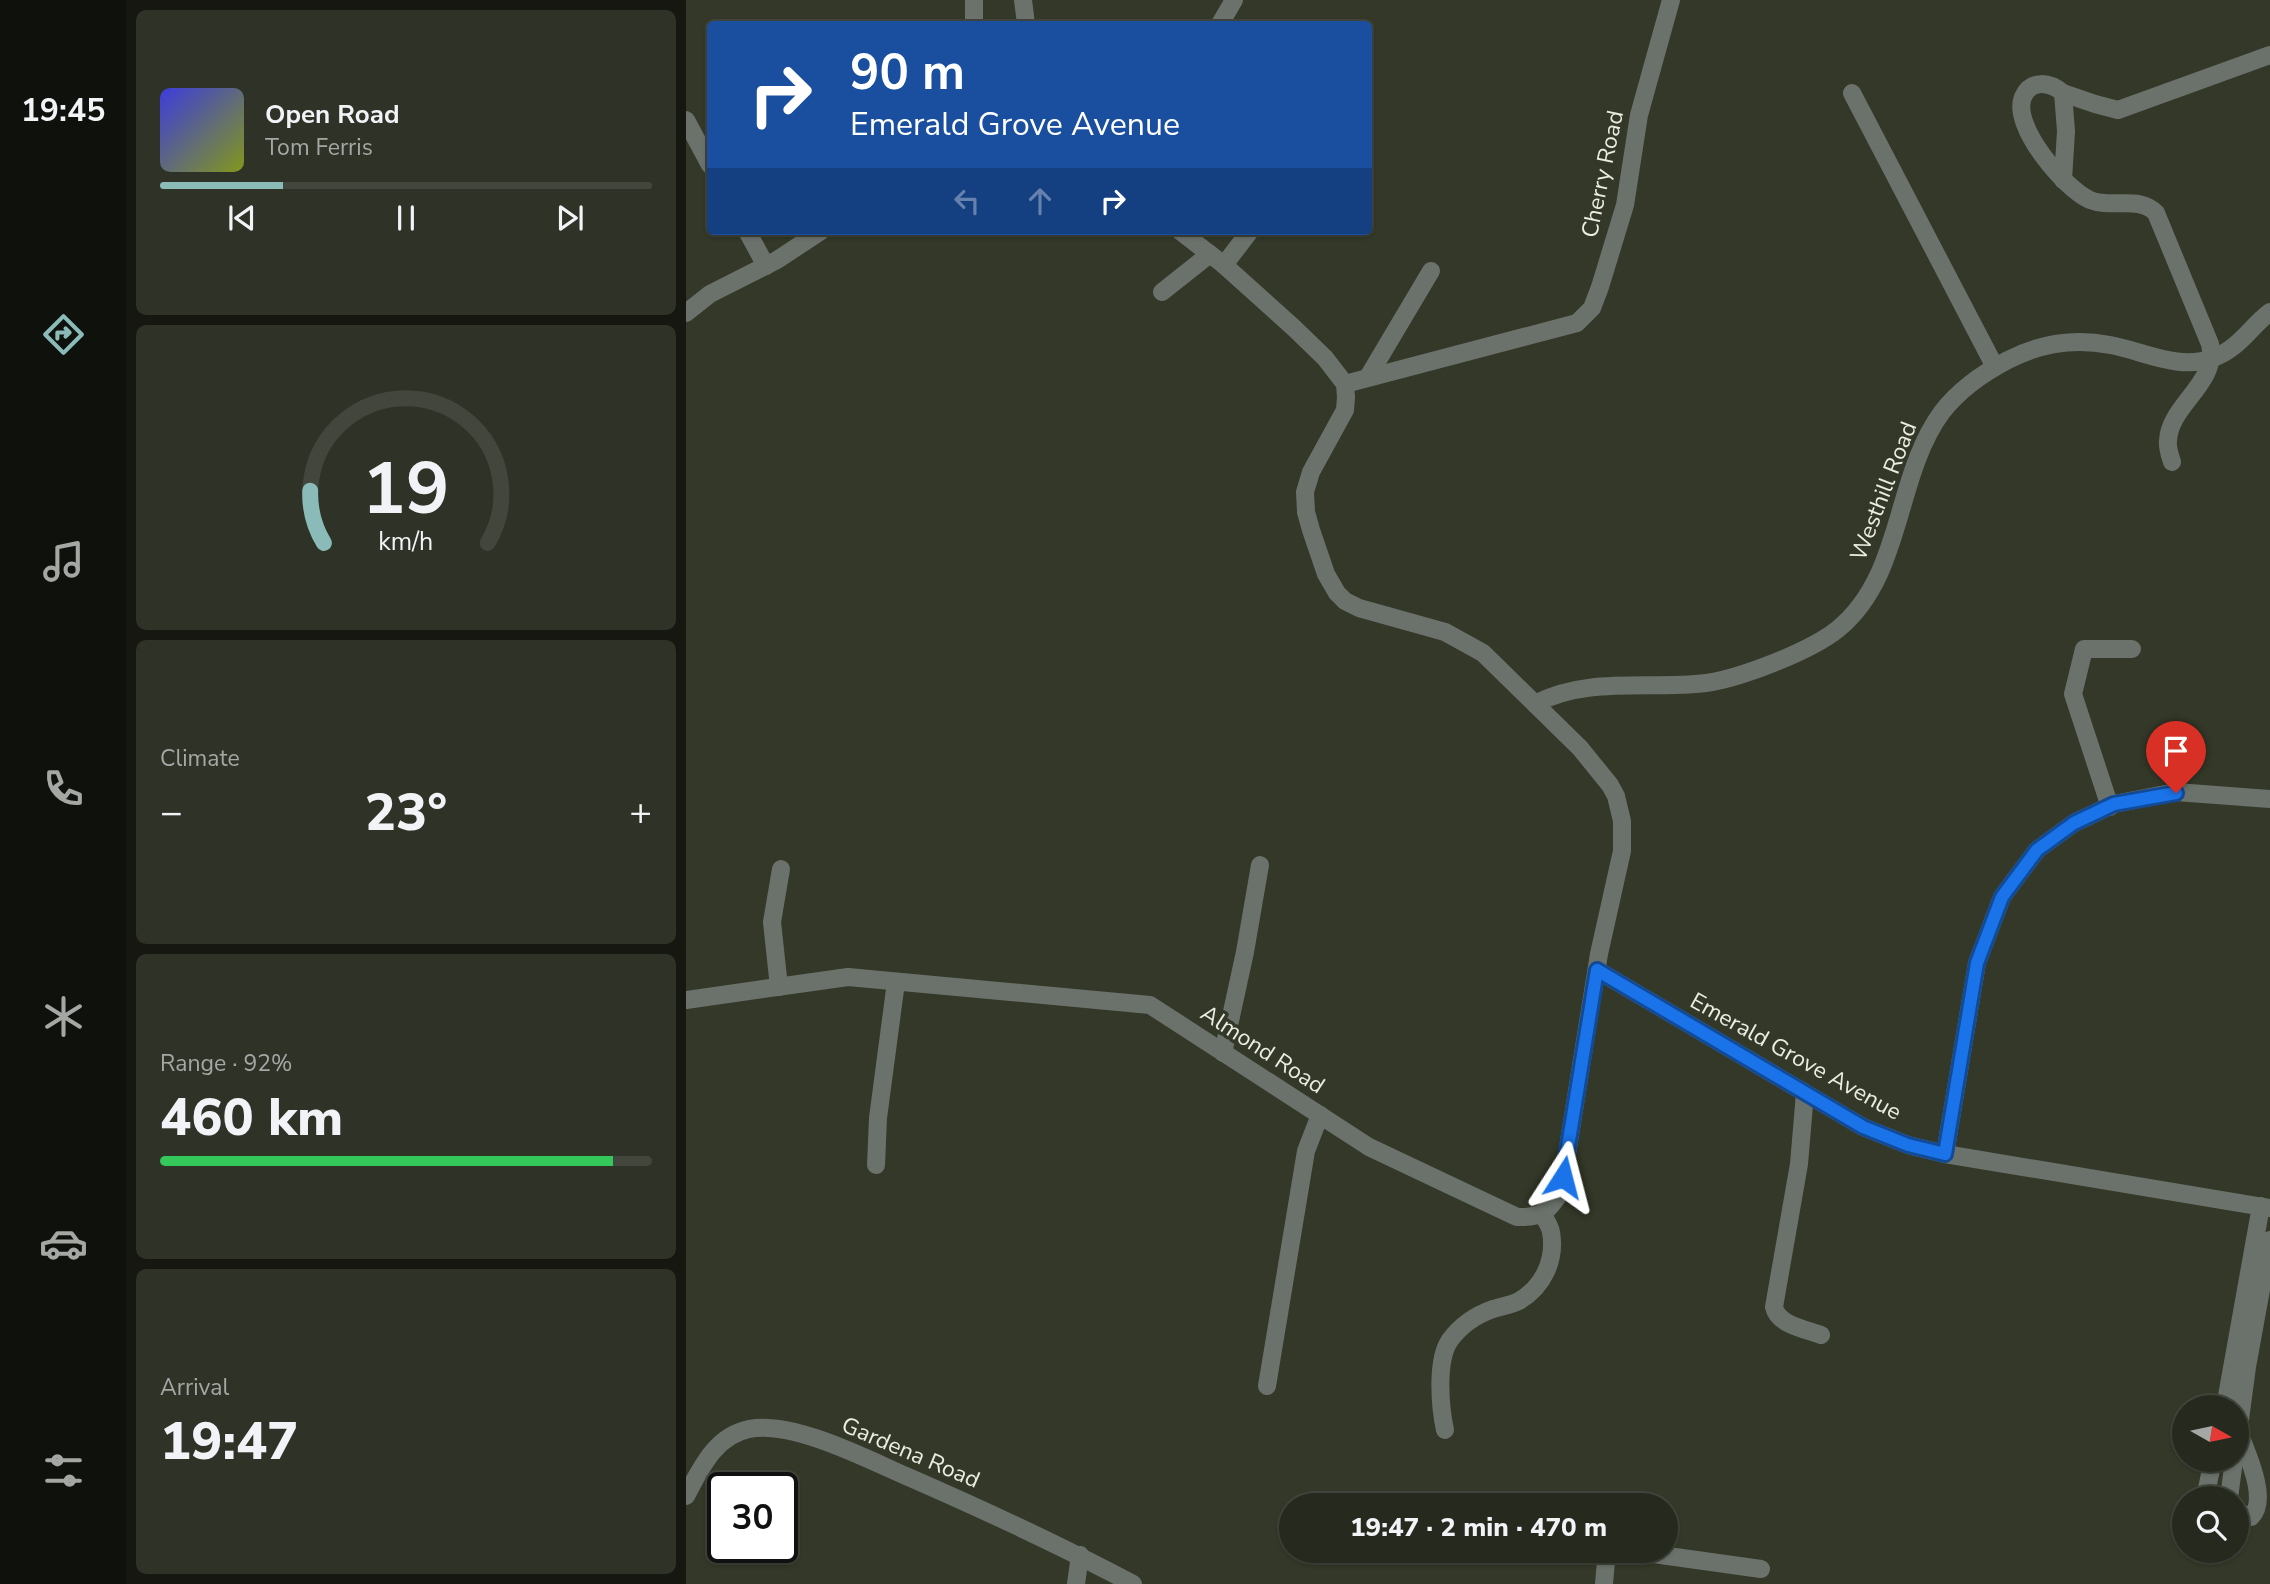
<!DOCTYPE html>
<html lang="en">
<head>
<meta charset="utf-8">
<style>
	body { margin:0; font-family:"Nunito Sans",sans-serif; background:#2e3227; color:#f1f3f6; height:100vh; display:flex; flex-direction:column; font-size:26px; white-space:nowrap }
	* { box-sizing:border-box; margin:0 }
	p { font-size:23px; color:#a4a7a4 }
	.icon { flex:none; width:38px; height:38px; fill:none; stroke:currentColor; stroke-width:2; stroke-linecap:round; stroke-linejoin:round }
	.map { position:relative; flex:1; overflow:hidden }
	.sheet { display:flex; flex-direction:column; gap:10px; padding:10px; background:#151710; width:560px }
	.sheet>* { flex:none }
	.guide { position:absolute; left:21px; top:21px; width:665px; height:214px; border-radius:7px; box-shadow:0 2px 5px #0004,0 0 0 2px #42463c; background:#1a4fa0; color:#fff; overflow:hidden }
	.needle { width:46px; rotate:99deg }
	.tools { position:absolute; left:1486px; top:1395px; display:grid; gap:14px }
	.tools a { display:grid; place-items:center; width:77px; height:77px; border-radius:50%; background:#262a1e; box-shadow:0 2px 5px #0004,0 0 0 2px #42463c; font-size:35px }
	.speed { position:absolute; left:21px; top:1472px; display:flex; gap:14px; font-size:35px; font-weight:700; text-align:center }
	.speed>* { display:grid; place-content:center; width:91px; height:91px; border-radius:50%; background:#262a1e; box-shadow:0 2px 5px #0004,0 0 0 2px #42463c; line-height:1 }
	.speed .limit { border:4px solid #111; border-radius:10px; background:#fff; color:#111 }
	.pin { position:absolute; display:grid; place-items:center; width:60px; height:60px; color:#fff; margin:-72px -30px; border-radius:50% 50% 50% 0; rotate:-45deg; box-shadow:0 0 7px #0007 }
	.pin .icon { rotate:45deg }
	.me { position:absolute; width:77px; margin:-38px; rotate:9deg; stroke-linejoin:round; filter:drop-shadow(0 0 5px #0008) }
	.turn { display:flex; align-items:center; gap:24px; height:147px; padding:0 28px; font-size:32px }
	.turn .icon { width:91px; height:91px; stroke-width:2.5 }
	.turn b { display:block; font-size:49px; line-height:60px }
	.lanes { display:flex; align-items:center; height:66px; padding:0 28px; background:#0003; justify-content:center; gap:35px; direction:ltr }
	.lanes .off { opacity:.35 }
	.big { font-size:52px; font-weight:800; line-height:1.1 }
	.sheet .tile { flex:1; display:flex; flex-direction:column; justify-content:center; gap:10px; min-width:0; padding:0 24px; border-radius:10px; background:#2e3227 }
	.sheet .dial { align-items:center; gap:0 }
	.dial svg { height:182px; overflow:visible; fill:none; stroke:#42463c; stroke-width:7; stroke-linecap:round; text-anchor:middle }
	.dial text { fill:#f1f3f6; stroke:none }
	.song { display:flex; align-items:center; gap:21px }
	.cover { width:84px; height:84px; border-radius:10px; background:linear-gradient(135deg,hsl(240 70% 55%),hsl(70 70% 35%)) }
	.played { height:7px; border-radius:4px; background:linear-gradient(90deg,#8bbbb9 25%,#42463c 25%) }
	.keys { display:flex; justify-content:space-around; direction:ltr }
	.heat { display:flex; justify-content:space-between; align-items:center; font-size:38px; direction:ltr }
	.charge { height:10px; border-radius:5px; background:linear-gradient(90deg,#34c759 92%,#42463c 0) }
	.trip { position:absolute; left:593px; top:1493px; width:399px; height:70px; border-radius:35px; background:#262a1e; box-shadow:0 2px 5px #0004,0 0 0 2px #42463c; font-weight:800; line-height:70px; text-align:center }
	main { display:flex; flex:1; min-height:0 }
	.tabs { display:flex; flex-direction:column; width:126px; justify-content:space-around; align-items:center; background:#0f110c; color:#a4a7a4 }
	.tabs .icon { width:49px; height:49px }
	.tabs .on { color:#8bbbb9 }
	.tabs b { font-size:32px; color:#f1f3f6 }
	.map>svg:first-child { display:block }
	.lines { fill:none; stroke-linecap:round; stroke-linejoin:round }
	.minor { stroke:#6b726b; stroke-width:18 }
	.route-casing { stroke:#114b97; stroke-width:18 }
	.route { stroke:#1a73e8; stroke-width:12 }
	.labels { text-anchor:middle; stroke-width:7; stroke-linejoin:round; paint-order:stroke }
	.street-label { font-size:23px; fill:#e9ede2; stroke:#333828 }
</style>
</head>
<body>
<main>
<nav class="tabs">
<b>19:45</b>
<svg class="icon on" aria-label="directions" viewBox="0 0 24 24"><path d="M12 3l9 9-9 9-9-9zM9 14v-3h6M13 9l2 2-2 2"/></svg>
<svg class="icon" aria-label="music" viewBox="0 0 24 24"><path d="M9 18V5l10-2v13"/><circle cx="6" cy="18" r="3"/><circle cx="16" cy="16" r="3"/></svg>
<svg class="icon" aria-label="phone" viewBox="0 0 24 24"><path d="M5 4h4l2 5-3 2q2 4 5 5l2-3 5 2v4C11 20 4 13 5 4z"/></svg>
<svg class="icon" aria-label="climate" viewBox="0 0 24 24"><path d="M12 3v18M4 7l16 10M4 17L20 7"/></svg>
<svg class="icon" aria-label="car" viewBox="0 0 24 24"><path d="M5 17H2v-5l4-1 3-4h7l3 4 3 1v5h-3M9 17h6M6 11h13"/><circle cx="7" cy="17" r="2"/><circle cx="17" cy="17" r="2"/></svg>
<svg class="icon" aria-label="filters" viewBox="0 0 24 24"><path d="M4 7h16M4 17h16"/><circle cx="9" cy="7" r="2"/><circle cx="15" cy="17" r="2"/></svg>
</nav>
<section class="sheet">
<div class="tile">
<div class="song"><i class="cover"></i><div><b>Open Road</b><p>Tom Ferris</p></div></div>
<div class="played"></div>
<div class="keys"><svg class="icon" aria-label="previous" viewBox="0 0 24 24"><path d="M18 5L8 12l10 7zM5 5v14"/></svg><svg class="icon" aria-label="pause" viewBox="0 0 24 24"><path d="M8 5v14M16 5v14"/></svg><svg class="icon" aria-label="next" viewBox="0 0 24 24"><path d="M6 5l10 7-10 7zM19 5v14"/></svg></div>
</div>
<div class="tile dial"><svg viewBox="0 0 100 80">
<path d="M14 69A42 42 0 1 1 86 69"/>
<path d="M14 69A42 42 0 0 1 8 46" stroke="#8bbbb9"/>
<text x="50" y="56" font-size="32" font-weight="700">19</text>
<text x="50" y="72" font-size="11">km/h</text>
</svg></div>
<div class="tile"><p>Climate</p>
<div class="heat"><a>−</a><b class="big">23°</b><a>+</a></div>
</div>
<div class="tile"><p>Range · 92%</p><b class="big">460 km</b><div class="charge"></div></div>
<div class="tile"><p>Arrival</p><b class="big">19:47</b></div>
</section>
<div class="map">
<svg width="1584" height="1584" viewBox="0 0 1584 1584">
	<rect width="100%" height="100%" fill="#333828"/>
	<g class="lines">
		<g class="minor">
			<polyline points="337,0 340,24"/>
			<polyline points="288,24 288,0"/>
			<polyline points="534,24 548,0"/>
			<polyline points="1166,93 1309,367"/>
			<polyline points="1377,93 1409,104 1432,110 1584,55"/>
			<polyline points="0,120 24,165"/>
			<path d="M1377,180L1380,131L1377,93C1364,82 1345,79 1337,97C1325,126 1379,189 1404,200C1426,209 1453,195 1470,213L1524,344C1533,383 1483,405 1482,441C1481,448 1484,455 1486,462"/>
			<polyline points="61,231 80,266"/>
			<polyline points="538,265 564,231"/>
			<polyline points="476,292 524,254"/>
			<polyline points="0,313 24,294 91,260 135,231"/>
			<polyline points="682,377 745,271"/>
			<polyline points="659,384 891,323 906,308 914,287 939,205 953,115 985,0"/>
			<path d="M849,704C901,676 964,690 1020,683C1055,678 1125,651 1152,629C1218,575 1208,477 1256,412C1273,390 1297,373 1322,360C1355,343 1388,338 1424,345C1458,351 1493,371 1527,358C1553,349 1564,327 1584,312"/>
			<polyline points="1424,807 1387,694 1398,649 1446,649"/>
			<polyline points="911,970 1177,1127 1222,1145 1259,1154 1584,1208"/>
			<polyline points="93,987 86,922 95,869"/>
			<path d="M0,1000L162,977L464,1005L683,1147L831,1217C856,1218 863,1211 875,1191L913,954L936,851V821L930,796L924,785L894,748L797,653L759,632L673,608L659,601L651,593L640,574L625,530L620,512L619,492L625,472L659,410L660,397L659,384L639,358L608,328L538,265L494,231"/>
			<polyline points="537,1053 559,952 574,865"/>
			<path d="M1119,1093L1113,1164L1088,1307C1092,1325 1119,1329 1135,1335"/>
			<polyline points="1259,1154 1291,963 1316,897 1351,850 1388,823 1428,804 1490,792 1584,799"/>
			<polyline points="190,1165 192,1118 210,982"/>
			<polyline points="581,1386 620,1151 634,1115"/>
			<polyline points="1539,1407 1575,1206"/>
			<path d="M759,1430C754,1407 750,1360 764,1340C775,1325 790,1315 807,1309C816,1306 825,1305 833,1301C857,1287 870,1260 865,1232C864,1226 859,1219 856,1213"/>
			<polyline points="1550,1449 1561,1367 1584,1240"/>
			<path d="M0,1496C15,1468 29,1436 63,1429C106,1420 181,1459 220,1476C298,1510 372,1544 447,1584"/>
			<polyline points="1519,1498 1527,1460"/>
			<polyline points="1543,1498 1548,1460"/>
			<path d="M1550,1511L1565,1517C1583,1500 1561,1454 1554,1435"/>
			<polyline points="939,1550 1075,1569"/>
			<polyline points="390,1584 394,1555"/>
			<polyline points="918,1584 920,1561 932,1550"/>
		</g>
	</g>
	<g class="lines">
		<g class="route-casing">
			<polyline id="route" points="877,1177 911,970 1177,1127 1222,1145 1259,1154 1291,963 1316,897 1351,850 1388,823 1428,804 1490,793"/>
		</g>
		<use href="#route" class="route"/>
	</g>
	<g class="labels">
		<g class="street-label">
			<text transform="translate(916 174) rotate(-78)" y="8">Cherry Road</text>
			<text transform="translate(1197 491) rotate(-69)" y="8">Westhill Road</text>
			<text transform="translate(577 1049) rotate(33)" y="8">Almond Road</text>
			<text transform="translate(1110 1056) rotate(29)" y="8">Emerald Grove Avenue</text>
			<text transform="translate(225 1452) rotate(23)" y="8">Gardena Road</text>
		</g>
	</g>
</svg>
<div class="tools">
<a><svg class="needle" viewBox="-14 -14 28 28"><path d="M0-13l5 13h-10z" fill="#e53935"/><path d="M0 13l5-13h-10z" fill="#a4a7a4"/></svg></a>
<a><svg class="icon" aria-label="search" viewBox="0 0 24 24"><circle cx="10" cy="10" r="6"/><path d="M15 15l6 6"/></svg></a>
</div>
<div class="speed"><div class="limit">30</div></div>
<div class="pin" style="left:1490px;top:793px;background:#d93025"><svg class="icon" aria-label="arrive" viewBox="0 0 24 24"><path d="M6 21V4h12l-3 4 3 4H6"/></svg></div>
<svg class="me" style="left:877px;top:1177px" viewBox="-20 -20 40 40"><path d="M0-17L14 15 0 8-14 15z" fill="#1a73e8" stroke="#fff" stroke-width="4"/></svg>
<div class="trip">19:47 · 2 min · 470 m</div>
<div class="guide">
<div class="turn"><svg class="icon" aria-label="right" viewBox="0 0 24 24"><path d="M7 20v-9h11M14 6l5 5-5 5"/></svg><div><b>90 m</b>Emerald Grove Avenue</div></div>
<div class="lanes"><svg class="icon off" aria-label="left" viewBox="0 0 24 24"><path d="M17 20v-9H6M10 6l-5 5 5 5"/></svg><svg class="icon off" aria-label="ahead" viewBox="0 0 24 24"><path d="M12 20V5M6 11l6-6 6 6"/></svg><svg class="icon" aria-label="right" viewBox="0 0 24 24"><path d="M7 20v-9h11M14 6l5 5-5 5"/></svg></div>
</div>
</div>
</main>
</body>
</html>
